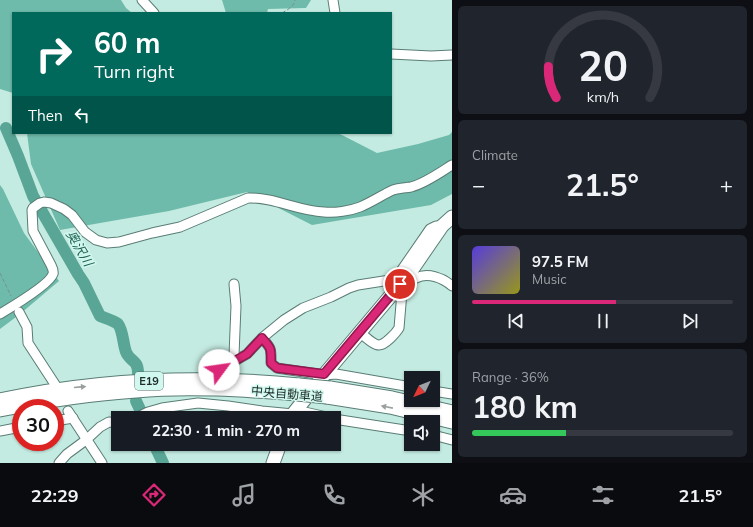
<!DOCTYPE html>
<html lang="en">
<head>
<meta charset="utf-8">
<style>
	body { margin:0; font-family:Mulish,"Noto Sans JP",sans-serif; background:#20242c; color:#f1f3f6; height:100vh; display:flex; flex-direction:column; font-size:15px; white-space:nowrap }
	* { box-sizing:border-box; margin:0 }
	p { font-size:13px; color:#9ea1a6 }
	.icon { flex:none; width:22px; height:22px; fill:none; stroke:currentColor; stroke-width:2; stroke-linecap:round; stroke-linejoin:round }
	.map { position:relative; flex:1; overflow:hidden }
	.details { display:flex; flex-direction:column; gap:6px; padding:6px; background:#0d0f14; width:301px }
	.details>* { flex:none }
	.guide { position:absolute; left:12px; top:12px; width:380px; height:122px; border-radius:0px; box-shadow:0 1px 3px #0004; background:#00695c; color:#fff; overflow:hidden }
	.needle { width:26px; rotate:227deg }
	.tools { position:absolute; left:404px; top:371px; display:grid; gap:8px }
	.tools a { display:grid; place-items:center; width:36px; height:36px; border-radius:0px; background:#171b24; box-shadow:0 1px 3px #0004; font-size:20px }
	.speed { position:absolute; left:12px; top:399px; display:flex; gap:8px; font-size:20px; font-weight:700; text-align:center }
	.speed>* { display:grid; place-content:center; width:52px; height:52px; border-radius:50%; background:#171b24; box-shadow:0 1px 3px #0004; line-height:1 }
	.speed .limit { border:6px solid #d22; background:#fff; color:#111 }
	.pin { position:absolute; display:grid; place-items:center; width:34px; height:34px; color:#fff; margin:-17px; border:2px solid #fff; border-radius:50%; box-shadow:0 1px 4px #0007 }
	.me { position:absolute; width:44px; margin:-22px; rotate:59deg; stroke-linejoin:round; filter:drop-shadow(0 0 3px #0008) }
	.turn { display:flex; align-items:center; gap:14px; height:84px; padding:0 16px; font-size:18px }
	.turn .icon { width:52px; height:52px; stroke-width:2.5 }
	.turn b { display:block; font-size:28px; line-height:34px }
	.then { display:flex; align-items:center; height:38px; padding:0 16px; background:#0003; gap:8px; font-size:15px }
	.big { font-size:30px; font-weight:700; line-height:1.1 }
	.details .tile { flex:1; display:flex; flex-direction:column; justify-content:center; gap:6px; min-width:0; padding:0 14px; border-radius:6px; background:#20242c }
	.details .dial { align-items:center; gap:0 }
	.dial svg { height:104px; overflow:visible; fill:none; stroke:#363941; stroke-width:7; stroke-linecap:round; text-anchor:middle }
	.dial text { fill:#f1f3f6; stroke:none }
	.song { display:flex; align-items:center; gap:12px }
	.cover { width:48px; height:48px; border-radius:6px; background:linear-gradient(135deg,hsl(250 70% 55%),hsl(60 70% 35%)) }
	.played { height:4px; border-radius:2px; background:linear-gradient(90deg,#db2777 55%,#363941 55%) }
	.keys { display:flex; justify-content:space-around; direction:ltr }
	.heat { display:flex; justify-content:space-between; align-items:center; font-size:22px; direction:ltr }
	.charge { height:6px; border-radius:3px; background:linear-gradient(90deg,#34c759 36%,#363941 0) }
	.trip { position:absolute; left:111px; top:411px; width:230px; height:40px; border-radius:0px; background:#171b24; box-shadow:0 1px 3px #0004; font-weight:700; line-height:40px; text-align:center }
	.menu { display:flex; height:64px; justify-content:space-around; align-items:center; background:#090b0e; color:#9ea1a6 }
	.menu .icon { width:28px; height:28px }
	.menu .current { color:#db2777 }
	.menu b { font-size:18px; color:#f1f3f6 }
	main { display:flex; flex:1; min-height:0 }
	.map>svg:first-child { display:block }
	.forest { fill:#6ebbab }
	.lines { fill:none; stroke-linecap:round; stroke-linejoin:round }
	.river { stroke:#59a696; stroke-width:12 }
	.minor-casing { stroke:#597d75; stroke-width:11 }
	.highway-casing { stroke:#597d75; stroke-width:15 }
	.path { stroke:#76928b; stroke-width:1; stroke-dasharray:4 2; stroke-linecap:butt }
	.minor { stroke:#fff; stroke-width:9 }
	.highway { stroke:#fff; stroke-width:13 }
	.highway-bridge-casing { stroke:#597d75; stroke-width:15; stroke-linecap:butt }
	.highway-bridge { stroke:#fff; stroke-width:13 }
	.oneway { fill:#9aa09f }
	.route-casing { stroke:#8e194d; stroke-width:10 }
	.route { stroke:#db2777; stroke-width:7 }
	.labels { text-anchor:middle; stroke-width:3; stroke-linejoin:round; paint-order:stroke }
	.shield { fill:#d1f8ee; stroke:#546a64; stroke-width:1 }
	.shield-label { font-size:11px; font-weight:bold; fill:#1e2d29 }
	.street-label { font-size:12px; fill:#1e2d29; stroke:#d1f8ee }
	.water-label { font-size:13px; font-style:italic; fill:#236256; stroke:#d1f8ee }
</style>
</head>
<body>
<main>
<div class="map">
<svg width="452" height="463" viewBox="0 0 452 463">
	<rect width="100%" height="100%" fill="#c4ebe1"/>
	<g class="forest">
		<polygon points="0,0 121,0 126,8 132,13 13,13 13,93 0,89"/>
		<polygon points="222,0 311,0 306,8 268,9 267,13 226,13"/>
		<polygon points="452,132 452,194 431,205 312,225 247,192 169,211 60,230 31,164 27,133 338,133 377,153 418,144 449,135"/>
		<polygon points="0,185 3,189 24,233 59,281 20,314 0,329"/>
	</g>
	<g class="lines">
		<g class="river">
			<path d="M6,128L18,156L33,196L78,274L84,283L100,316C105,318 113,320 118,324C123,330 123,344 126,352C130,362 138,359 138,373"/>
			<polyline points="136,401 144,418"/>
			<polyline points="154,444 163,463"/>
		</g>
		<g class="minor-casing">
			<g id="minor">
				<polyline points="142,0 154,13"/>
				<polyline points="333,0 335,13"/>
				<polyline points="391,54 431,56 452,55"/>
				<polyline points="234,284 236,306 234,355 236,360"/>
				<path d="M404,288C408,285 412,280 416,278C428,272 443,278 452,286"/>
				<polyline points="19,312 27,327 28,343 58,389"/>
				<path d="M0,314C10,308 50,284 53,274C54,271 52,267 51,265L33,231L32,210L33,208L40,203L44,202L51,203L64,209L72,215L85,232L96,240L107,243L119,242L152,233L180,227L248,198C274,197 298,211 324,212C335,213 350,211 360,207C372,202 382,195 393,190C399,188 405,188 411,187C424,184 441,172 452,165"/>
				<path d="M360,332C364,336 374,345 379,345C385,345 396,333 399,328L402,292L404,288L400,284"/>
				<path d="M262,338C272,349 271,349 271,363L277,368L324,375L336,374L411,387"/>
				<polyline points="215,375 224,367 247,354 262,338 284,320 303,308 331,297 349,288 358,285 390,280 397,276 401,271 430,229 436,226 442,226"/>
				<polyline points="433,391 452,394"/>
				<polyline points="296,410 331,418"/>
				<polyline points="68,411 102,463"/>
				<polyline points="136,418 148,412 162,408 198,403 228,406 262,411 293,414"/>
				<polyline points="334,419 411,431"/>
				<polyline points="55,421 73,418"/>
				<polyline points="0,431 21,427"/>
				<polyline points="433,435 452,440"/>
				<polyline points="59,463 67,454 86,440 100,427 109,422 118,423"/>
			</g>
		</g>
		<g class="highway-casing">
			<g id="highway">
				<polyline points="330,388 392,398 452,412"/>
				<polyline points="327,397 390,407 452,422"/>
				<path d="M0,400C99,379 199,375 299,385"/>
				<path d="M0,410C45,401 90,394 136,391C189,386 244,390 297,394"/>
				<polyline points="291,418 293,414 324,375 409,274 442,226 452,217"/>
				<polyline points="273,463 280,444"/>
			</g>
		</g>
		<g class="path">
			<path d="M282,13C287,10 294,7 295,0"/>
			<polyline points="0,273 11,296"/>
		</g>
		<use href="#minor" class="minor"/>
		<use href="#highway" class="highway"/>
		<g class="highway-bridge-casing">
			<g id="highway-bridge">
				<polyline points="299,385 330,388"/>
				<polyline points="297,394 327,397"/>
			</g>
		</g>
		<use href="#highway-bridge" class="highway-bridge"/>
	</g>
	<defs><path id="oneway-solid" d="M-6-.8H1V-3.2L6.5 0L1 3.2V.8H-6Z"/></defs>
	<g class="oneway">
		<use href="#oneway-solid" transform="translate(80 387) rotate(-5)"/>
		<use href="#oneway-solid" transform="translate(387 407) rotate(-169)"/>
	</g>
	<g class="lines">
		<g class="route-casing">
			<path id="route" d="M219,370L224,367L247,354L262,338C272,349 271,349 271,363L277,368L324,374L400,284"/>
		</g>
		<use href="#route" class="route"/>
	</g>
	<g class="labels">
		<rect class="shield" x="135" y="372" width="28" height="18" rx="3"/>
		<g class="shield-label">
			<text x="149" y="385">E19</text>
		</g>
		<g class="street-label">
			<text transform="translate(287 394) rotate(5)" y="4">中央自動車道</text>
		</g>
		<g class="water-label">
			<text transform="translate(80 248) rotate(59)" y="5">奥沢川</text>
		</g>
	</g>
</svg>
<div class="tools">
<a><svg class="needle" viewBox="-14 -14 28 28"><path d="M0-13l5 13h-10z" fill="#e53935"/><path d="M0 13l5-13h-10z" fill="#9ea1a6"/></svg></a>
<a><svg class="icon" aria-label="sound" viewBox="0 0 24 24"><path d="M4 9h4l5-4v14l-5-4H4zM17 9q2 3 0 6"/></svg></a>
</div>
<div class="speed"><div class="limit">30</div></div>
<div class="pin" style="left:400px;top:284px;background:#d93025"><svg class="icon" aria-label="arrive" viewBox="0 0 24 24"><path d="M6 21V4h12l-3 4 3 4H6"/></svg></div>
<svg class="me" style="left:219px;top:370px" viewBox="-20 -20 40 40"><circle r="19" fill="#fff"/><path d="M0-13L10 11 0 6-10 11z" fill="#db2777"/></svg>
<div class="trip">22:30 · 1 min · 270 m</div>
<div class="guide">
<div class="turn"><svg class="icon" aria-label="right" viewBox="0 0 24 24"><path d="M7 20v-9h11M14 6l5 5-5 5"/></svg><div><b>60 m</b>Turn right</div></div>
<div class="then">Then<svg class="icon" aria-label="left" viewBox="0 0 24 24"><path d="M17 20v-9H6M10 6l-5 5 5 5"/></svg></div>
</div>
</div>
<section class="details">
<div class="tile dial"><svg viewBox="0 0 100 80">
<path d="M14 69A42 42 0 1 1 86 69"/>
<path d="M14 69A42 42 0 0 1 8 45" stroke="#db2777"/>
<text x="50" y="56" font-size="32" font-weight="700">20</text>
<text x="50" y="72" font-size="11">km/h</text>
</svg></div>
<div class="tile"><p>Climate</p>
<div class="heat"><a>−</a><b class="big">21.5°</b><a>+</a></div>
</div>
<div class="tile">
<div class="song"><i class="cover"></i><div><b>97.5 FM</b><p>Music</p></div></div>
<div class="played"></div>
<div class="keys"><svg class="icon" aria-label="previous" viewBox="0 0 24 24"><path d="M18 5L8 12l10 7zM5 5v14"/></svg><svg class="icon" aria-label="pause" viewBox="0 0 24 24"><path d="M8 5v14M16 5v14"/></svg><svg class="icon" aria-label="next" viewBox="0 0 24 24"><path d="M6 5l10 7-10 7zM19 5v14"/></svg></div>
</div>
<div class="tile"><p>Range · 36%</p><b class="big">180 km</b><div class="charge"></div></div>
</section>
</main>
<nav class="menu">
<b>22:29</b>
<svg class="icon current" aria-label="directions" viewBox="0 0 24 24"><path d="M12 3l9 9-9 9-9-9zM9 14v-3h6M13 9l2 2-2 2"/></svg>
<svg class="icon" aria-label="music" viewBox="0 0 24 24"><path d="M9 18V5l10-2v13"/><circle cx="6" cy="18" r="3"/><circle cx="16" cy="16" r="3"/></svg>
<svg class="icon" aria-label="phone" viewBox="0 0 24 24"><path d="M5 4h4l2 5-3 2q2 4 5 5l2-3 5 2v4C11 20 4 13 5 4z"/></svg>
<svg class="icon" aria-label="climate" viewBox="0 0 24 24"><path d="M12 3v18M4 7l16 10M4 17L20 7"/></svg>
<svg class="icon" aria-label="car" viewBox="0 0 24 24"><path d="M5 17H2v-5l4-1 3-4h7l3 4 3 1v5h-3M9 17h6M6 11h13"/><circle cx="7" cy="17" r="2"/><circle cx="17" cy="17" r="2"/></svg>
<svg class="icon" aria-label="filters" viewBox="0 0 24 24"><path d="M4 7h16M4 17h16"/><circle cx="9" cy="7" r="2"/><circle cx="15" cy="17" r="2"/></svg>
<b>21.5°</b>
</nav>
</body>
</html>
